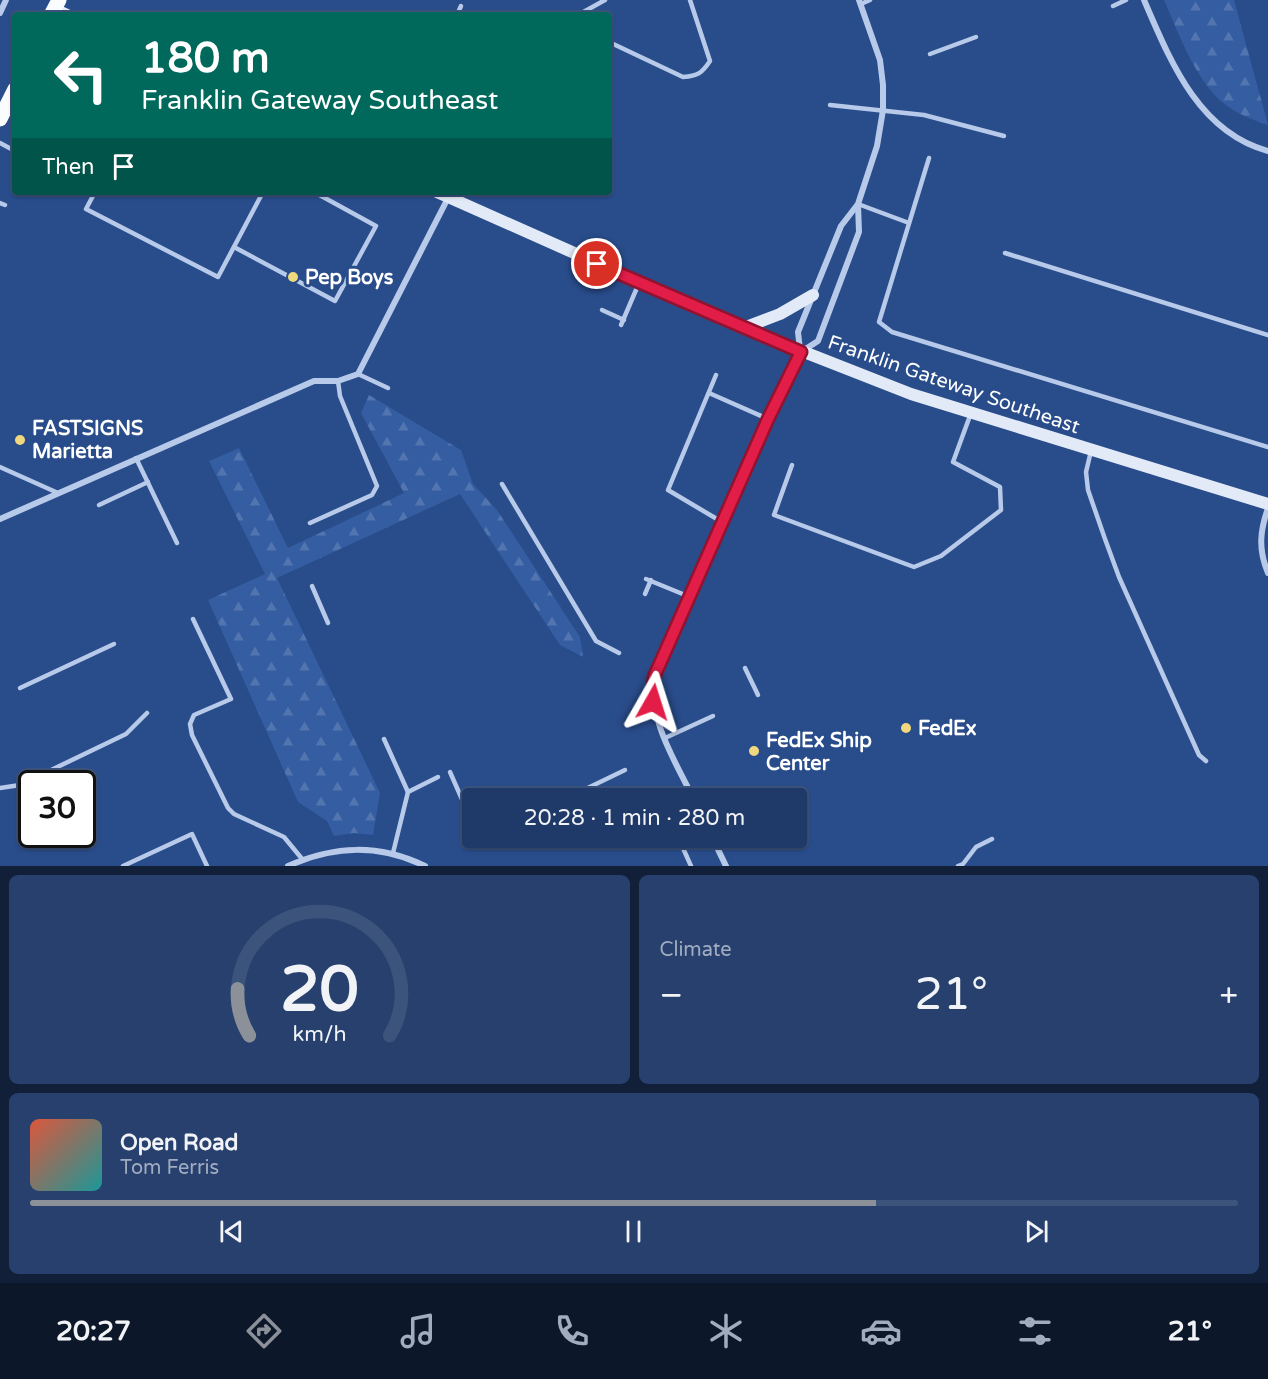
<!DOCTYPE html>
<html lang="en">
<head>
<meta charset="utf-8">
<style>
	body { margin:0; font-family:"Varela Round",sans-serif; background:#27406e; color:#f1f3f6; height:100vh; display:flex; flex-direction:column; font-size:22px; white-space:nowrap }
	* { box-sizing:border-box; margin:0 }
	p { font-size:20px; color:#a1acc0 }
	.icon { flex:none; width:33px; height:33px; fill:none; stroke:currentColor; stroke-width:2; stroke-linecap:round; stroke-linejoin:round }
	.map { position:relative; height:866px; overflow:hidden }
	.panel { display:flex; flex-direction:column; gap:9px; padding:9px; background:#111f39; flex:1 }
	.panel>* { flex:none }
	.hud { position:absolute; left:12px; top:12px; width:600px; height:183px; border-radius:6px; box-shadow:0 2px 4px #0004,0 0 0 2px #3c537c; background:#00695c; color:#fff; overflow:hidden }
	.speed { position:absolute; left:18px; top:770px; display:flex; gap:12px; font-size:30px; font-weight:700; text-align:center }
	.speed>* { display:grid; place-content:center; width:78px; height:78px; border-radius:50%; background:#1f3968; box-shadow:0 2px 4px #0004,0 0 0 2px #3c537c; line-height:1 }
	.speed .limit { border:3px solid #111; border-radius:9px; background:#fff; color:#111 }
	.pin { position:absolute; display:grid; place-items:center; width:51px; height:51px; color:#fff; margin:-26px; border:3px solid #fff; border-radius:50%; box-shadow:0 2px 6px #0007 }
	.me { position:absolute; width:66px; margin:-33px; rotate:6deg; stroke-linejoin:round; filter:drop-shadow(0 0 4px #0008) }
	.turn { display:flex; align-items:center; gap:21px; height:126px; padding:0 30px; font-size:27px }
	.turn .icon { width:78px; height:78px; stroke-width:2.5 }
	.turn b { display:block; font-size:42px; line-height:51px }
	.then { display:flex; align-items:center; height:57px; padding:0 30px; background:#0003; gap:12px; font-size:22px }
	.big { font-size:45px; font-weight:600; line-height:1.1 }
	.panel .tile { flex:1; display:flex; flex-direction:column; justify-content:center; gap:9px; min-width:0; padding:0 21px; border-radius:9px; background:#27406e }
	.panel .dial { align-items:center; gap:0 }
	.dial svg { height:156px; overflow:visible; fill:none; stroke:#3c537c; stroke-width:7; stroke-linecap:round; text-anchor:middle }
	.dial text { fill:#f1f3f6; stroke:none }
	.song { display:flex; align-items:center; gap:18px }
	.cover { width:72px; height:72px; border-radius:9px; background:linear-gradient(135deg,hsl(10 70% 55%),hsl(180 70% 35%)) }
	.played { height:6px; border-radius:3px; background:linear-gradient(90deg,#8c9099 70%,#3c537c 70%) }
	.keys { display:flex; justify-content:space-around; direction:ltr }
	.heat { display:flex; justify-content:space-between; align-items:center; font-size:33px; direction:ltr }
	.panel .tiles { flex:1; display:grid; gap:9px; grid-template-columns:1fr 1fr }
	.tile:last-child { grid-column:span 2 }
	.trip { position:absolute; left:462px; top:788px; width:345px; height:60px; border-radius:6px; background:#1f3968; box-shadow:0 2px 4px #0004,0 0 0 2px #3c537c; font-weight:600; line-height:60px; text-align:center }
	.tabs { display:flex; height:96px; justify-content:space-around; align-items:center; background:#0c172a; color:#a1acc0 }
	.tabs .icon { width:42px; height:42px }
	.tabs .selected { color:#8c9099 }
	.tabs b { font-size:27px; color:#f1f3f6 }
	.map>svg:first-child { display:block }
	.forest { fill:url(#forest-firs) }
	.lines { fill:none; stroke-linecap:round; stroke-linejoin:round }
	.lane { stroke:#b8cae9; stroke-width:4.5 }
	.street { stroke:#b8cae9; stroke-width:6 }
	.secondary { stroke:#e2eaf8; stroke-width:12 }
	.primary { stroke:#fafcfe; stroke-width:15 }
	.route-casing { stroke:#92132f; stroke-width:15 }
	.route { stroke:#e11d48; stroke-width:10 }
	.poi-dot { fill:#f0d87f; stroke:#294c8b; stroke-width:2 }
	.labels { text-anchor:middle; stroke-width:6; stroke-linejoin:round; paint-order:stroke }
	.poi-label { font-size:20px; font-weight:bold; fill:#fff; stroke:#294c8b; text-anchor:start }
	.street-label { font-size:20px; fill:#fff; stroke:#294c8b }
</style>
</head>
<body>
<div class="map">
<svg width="1268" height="866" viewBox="0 0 1268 866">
	<defs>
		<pattern id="forest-firs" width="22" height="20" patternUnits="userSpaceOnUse" patternTransform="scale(1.5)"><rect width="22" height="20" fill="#345da2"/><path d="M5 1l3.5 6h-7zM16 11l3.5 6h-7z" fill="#5275b0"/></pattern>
	</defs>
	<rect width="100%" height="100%" fill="#294c8b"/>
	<g class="forest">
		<path d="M1164,0H1234L1268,125C1252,120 1235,113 1222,102C1195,79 1178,32 1164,0Z"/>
		<polygon points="369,395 461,450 473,484 497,510 580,637 583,657 560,645 460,494 277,578 380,793 373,835 354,833 334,836 327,821 298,802 208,600 265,574 209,461 239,448 288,548 404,493 361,413"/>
	</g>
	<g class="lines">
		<g class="lane">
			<polyline points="861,4 870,0"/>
			<polyline points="1113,6 1126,0"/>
			<polyline points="457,15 461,6"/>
			<polyline points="578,15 605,0"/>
			<path d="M609,42L683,77C698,76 702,73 710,61L690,0"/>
			<polyline points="930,54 976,37"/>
			<polyline points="830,105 924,115 1004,136"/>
			<polyline points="0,143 15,151"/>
			<polyline points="929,158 879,322 892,332 1268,447"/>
			<polyline points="95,192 86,209 218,277 263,192"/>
			<polyline points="0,203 5,205"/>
			<polyline points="858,204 909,223"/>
			<polyline points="234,247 335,301 376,226 314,192"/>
			<polyline points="1005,253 1268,335"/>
			<polyline points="602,310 624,320"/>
			<polyline points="621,325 639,283"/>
			<polyline points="358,374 388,388"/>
			<polyline points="716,375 668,490 722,522"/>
			<polyline points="709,393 768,419"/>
			<polyline points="1091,451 1086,472 1088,490 1105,539 1119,577 1199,755 1206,761"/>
			<polyline points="136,458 177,543"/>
			<polyline points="792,465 774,515 914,567 941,556 1001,510 1000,487 953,462 971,413"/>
			<polyline points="0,467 58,493"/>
			<polyline points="502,484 596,641 619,653"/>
			<polyline points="99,505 148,482"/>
			<polyline points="310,523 372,495 377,486 340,396 338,381"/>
			<polyline points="646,579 690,597"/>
			<polyline points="312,586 328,623"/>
			<polyline points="645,594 651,580"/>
			<polyline points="193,619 231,699 194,715 190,724 192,735 228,808 234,814 284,837 303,860"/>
			<polyline points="745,668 758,695"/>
			<polyline points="20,688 114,644"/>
			<polyline points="665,738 713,716"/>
			<polyline points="384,739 408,792"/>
			<polyline points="450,772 472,822"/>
			<polyline points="0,788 20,785 126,734 147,713"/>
			<polyline points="567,798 625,770"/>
			<polyline points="479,837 482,837"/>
			<polyline points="678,837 691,866"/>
			<polyline points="393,853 408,792 438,777"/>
			<polyline points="123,866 192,834 207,866"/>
			<polyline points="958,866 963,864 976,847 992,839"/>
		</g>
		<g class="street">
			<path d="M1144,0C1170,60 1198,132 1268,151"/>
			<polyline points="0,13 6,0"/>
			<polyline points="800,350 798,332 841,226 858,204 877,146 883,110 883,85 880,60 859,0"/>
			<polyline points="804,350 818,341 859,232 858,205"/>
			<path d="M1268,508C1260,531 1258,549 1268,573"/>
			<polyline points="0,519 314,381 338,381 358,374 448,198"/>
			<path d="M693,798C675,760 648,721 655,677L768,419L801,352"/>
			<polyline points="712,837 726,866"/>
			<path d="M288,866C335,845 379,844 425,866"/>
		</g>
		<g class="secondary">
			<polyline points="54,9 67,15"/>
			<polyline points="437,192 743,328 911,394 1268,504"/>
			<polyline points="743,328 780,314 813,295"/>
		</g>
		<g class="primary">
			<polyline points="51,15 59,0"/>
			<polyline points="0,119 15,89"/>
		</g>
	</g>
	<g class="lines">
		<g class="route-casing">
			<polyline id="route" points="597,264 801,352 768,419 654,677 653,702"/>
		</g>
		<use href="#route" class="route"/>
	</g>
	<g class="poi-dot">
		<circle cx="293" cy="277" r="6"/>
		<circle cx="20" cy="440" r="6"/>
		<circle cx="906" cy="728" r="6"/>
		<circle cx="754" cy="751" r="6"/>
	</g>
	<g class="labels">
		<g class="poi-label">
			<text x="305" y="284">Pep Boys</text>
			<text x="32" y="435">FASTSIGNS<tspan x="32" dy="23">Marietta</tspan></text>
			<text x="918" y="735">FedEx</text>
			<text x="766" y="747">FedEx Ship<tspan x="766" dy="23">Center</tspan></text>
		</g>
		<g class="street-label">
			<text transform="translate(954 384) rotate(19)" y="7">Franklin Gateway Southeast</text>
		</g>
	</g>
</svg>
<div class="speed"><div class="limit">30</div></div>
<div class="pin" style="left:597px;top:264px;background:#d93025"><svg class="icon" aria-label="arrive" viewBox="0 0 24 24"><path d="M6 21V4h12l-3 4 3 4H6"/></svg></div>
<svg class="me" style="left:653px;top:702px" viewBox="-20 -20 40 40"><path d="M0-17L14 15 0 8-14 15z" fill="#e11d48" stroke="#fff" stroke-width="4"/></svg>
<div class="trip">20:28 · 1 min · 280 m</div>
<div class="hud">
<div class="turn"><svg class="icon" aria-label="left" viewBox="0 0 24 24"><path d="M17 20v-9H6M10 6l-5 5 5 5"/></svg><div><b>180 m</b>Franklin Gateway Southeast</div></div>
<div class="then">Then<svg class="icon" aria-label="arrive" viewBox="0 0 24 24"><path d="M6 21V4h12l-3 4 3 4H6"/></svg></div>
</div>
</div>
<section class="panel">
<div class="tiles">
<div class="tile dial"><svg viewBox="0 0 100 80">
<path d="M14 69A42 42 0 1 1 86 69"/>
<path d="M14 69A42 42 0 0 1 8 45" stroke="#8c9099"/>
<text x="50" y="56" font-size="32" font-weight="700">20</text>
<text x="50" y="72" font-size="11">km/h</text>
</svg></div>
<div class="tile"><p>Climate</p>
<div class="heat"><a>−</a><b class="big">21°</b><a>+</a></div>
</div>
<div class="tile">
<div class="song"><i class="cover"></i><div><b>Open Road</b><p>Tom Ferris</p></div></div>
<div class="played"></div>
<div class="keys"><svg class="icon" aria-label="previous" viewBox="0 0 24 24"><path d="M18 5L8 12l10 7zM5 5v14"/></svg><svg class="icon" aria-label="pause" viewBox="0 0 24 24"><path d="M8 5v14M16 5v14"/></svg><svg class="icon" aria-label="next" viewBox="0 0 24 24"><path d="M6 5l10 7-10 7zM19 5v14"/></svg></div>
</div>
</div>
</section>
<nav class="tabs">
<b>20:27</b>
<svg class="icon selected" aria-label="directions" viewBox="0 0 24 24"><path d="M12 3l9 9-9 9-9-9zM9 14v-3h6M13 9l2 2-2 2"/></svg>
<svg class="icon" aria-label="music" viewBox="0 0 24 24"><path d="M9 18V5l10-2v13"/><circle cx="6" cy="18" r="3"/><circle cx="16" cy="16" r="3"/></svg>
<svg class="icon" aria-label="phone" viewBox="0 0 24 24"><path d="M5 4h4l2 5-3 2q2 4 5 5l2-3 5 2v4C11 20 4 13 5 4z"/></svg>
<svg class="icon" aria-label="climate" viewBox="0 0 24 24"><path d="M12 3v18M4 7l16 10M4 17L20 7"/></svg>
<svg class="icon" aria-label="car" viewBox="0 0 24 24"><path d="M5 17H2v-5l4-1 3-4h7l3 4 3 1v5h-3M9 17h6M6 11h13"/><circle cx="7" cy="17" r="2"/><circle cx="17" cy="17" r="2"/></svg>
<svg class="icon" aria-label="filters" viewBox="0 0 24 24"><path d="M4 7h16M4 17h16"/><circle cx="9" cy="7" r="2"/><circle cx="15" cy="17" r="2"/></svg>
<b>21°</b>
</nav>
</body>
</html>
